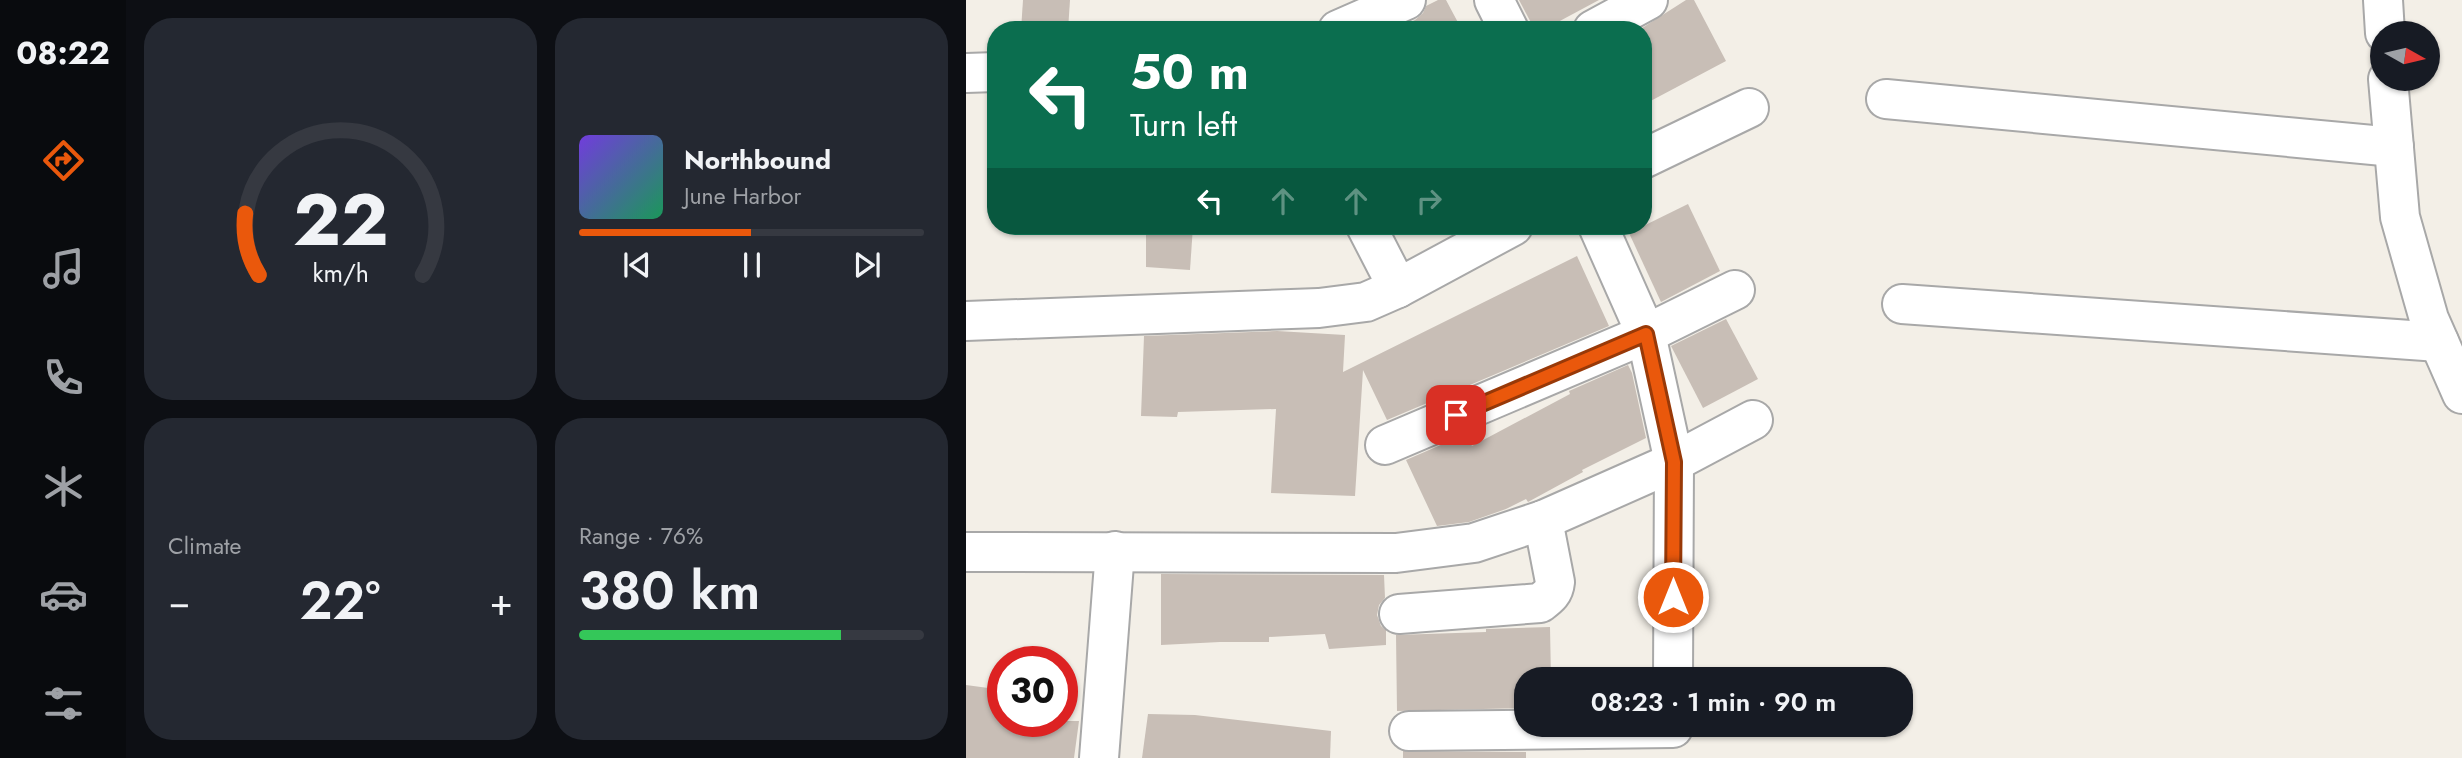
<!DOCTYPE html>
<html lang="en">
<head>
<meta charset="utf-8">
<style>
	body { margin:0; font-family:Jost,sans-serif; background:#242831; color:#f1f3f6; height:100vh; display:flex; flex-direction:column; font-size:26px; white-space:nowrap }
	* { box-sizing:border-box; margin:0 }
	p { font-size:23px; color:#9ea1a6 }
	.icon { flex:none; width:38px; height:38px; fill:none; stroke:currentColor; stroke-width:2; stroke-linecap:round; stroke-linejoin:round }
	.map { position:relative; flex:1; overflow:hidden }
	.panel { display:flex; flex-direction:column; gap:18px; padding:18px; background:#0d0f14; width:840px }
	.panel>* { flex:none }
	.banner { position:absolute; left:21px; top:21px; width:665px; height:214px; border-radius:28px; box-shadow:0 2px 5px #0004; background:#0b6e4f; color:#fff; overflow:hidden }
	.needle { width:46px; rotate:98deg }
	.fabs { position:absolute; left:1404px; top:21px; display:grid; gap:14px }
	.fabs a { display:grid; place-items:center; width:70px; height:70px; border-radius:50%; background:#171b24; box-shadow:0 2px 5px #0004; font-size:35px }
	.speed { position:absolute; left:21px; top:646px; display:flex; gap:14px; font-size:35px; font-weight:700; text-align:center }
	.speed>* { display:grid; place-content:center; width:91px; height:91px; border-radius:50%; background:#171b24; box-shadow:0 2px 5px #0004; line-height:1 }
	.speed .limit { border:10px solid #d22; background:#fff; color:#111 }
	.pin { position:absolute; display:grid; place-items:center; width:60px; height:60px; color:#fff; margin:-30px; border-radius:14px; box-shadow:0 4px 10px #0006 }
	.me { position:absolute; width:77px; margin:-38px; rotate:0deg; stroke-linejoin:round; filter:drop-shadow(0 0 5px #0008) }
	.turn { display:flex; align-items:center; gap:24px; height:147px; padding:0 28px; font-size:32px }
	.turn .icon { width:91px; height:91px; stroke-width:2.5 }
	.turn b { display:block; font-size:49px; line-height:60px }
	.lanes { display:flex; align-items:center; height:66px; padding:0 28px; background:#0003; justify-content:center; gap:35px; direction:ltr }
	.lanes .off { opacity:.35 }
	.big { font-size:52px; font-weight:600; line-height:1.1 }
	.panel .card { flex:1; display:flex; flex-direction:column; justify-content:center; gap:10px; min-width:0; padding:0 24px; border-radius:28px; background:#242831 }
	.panel .dial { align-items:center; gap:0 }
	.dial svg { height:182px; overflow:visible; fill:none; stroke:#363941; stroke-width:7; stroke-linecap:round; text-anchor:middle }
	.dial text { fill:#f1f3f6; stroke:none }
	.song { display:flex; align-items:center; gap:21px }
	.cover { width:84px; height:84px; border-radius:10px; background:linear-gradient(135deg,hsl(260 70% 55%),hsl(150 70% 35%)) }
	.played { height:7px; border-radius:4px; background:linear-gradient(90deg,#ea580c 50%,#363941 50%) }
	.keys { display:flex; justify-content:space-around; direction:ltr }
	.heat { display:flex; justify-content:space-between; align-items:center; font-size:38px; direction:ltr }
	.charge { height:10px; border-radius:5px; background:linear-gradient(90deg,#34c759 76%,#363941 0) }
	.panel .tiles { flex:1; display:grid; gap:18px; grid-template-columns:repeat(2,1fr) }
	.trip { position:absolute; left:548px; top:667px; width:399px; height:70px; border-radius:28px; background:#171b24; box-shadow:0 2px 5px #0004; font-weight:600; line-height:70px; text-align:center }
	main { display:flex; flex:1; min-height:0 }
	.tab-bar { display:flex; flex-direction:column; width:126px; justify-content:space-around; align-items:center; background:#090b0e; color:#9ea1a6 }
	.tab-bar .icon { width:49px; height:49px }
	.tab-bar .selected { color:#ea580c }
	.tab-bar b { font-size:32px; color:#f1f3f6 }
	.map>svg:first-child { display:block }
	.building { fill:#c8beb6 }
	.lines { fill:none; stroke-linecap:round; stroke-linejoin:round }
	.minor-casing { stroke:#a8a8a8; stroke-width:42 }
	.minor { stroke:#fff; stroke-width:38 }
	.route-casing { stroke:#983908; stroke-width:18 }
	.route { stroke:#ea580c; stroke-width:12 }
</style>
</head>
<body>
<main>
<nav class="tab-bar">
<b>08:22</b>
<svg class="icon selected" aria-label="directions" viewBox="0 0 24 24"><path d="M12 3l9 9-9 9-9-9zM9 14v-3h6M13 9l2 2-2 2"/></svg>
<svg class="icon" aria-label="music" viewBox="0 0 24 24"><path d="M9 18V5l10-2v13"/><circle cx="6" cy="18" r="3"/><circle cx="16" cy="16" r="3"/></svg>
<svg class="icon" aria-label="phone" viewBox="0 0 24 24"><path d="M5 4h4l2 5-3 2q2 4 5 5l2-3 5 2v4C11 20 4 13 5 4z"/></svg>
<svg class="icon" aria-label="climate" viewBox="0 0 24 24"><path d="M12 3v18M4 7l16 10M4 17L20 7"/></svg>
<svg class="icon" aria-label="car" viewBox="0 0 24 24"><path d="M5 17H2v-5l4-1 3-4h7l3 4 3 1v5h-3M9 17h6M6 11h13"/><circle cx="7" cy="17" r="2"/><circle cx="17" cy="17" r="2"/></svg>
<svg class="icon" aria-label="filters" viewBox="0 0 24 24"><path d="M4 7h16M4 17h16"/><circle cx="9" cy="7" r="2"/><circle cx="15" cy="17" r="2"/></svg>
</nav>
<section class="panel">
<div class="tiles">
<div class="card dial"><svg viewBox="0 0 100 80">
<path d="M14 69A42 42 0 1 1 86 69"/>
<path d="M14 69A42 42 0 0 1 8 42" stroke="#ea580c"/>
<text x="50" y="56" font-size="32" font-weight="700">22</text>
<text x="50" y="72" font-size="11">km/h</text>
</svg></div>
<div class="card">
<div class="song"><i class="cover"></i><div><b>Northbound</b><p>June Harbor</p></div></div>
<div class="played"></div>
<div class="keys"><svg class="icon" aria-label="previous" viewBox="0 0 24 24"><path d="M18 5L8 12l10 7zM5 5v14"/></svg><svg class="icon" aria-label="pause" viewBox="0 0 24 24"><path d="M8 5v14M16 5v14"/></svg><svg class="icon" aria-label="next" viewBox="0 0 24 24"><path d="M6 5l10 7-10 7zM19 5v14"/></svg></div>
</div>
<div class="card"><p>Climate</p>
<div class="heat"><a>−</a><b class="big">22°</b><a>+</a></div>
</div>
<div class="card"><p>Range · 76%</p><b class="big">380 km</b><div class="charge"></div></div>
</div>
</section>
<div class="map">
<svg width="1496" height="758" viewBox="0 0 1496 758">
	<rect width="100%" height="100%" fill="#f3efe7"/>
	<g class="building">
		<polygon points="57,0 104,0 102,30 55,30"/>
		<polygon points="472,0 480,0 496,30 427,30 449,20 457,13 460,6"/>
		<polygon points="553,0 633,0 577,30 569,30"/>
		<polygon points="720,0 728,0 760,61 677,105 677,30 673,30"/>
		<polygon points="722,204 754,271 695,302 663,233"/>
		<polygon points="180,226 227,226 224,270 180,267"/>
		<polygon points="611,256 643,326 421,420 397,370 389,496 305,493 310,409 212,412 211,417 175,416 178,336 311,331 379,335 377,372"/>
		<polygon points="760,319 792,379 737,408 705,346"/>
		<polygon points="662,365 666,373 680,438 616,470 617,472 562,502 560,499 540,509 503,522 471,526 440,460 500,434 506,446 604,394 603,391"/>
		<polygon points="195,574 418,575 419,598 413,605 411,615 415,626 420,630 420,645 363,649 359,634 303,637 303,642 254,642 195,645"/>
		<polygon points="584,627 585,679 560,679 560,708 431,711 430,635 520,632 520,629"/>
		<polygon points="0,685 37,690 37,721 113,721 108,758 0,758"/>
		<polygon points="182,714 229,715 365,731 364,758 176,758"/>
		<polygon points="437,751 560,752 560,758 437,758"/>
	</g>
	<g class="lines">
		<g class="minor-casing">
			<g id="minor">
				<polyline points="528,0 543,30"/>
				<polyline points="1417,0 1419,33"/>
				<polyline points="372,30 440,0"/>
				<polyline points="627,30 682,0"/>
				<polyline points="0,73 30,72"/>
				<polyline points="1422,79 1434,217 1463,319 1496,394"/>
				<polyline points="920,99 1428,147"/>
				<polyline points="677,159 783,108"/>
				<polyline points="400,226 432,288"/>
				<polyline points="632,226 680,334 708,462 707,679"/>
				<polyline points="936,304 1473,342"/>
				<polyline points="0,321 353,308 400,302 432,288 547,226"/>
				<polyline points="419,445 680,334 769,290"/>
				<polyline points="0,552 430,553 508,543 577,520 708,462 787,420"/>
				<path d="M433,614L574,603C582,597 588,593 589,582L577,520"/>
				<polyline points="443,731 707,728"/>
				<polyline points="133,758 149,551"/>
			</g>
		</g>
		<use href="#minor" class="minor"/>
	</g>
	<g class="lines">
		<g class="route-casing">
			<polyline id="route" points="490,415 680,334 708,462 707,597"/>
		</g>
		<use href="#route" class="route"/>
	</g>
</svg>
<div class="fabs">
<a><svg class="needle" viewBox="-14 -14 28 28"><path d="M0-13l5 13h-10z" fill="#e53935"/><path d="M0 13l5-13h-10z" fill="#9ea1a6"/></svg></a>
</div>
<div class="speed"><div class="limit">30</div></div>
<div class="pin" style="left:490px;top:415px;background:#d93025"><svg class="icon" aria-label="arrive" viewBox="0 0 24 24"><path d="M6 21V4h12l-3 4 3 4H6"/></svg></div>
<svg class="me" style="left:707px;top:597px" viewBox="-20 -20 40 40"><circle r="17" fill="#ea580c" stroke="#fff" stroke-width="3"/><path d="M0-11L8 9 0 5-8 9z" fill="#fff"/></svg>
<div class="trip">08:23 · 1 min · 90 m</div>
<div class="banner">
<div class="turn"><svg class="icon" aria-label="left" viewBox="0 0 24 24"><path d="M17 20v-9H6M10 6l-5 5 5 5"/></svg><div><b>50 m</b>Turn left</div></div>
<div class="lanes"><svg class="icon" aria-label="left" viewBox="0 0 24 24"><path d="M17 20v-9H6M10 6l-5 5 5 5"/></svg><svg class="icon off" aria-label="ahead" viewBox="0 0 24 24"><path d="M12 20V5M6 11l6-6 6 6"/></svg><svg class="icon off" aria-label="ahead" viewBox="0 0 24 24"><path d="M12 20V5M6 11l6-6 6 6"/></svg><svg class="icon off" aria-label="right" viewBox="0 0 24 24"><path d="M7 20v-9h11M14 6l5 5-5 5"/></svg></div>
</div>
</div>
</main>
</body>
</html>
